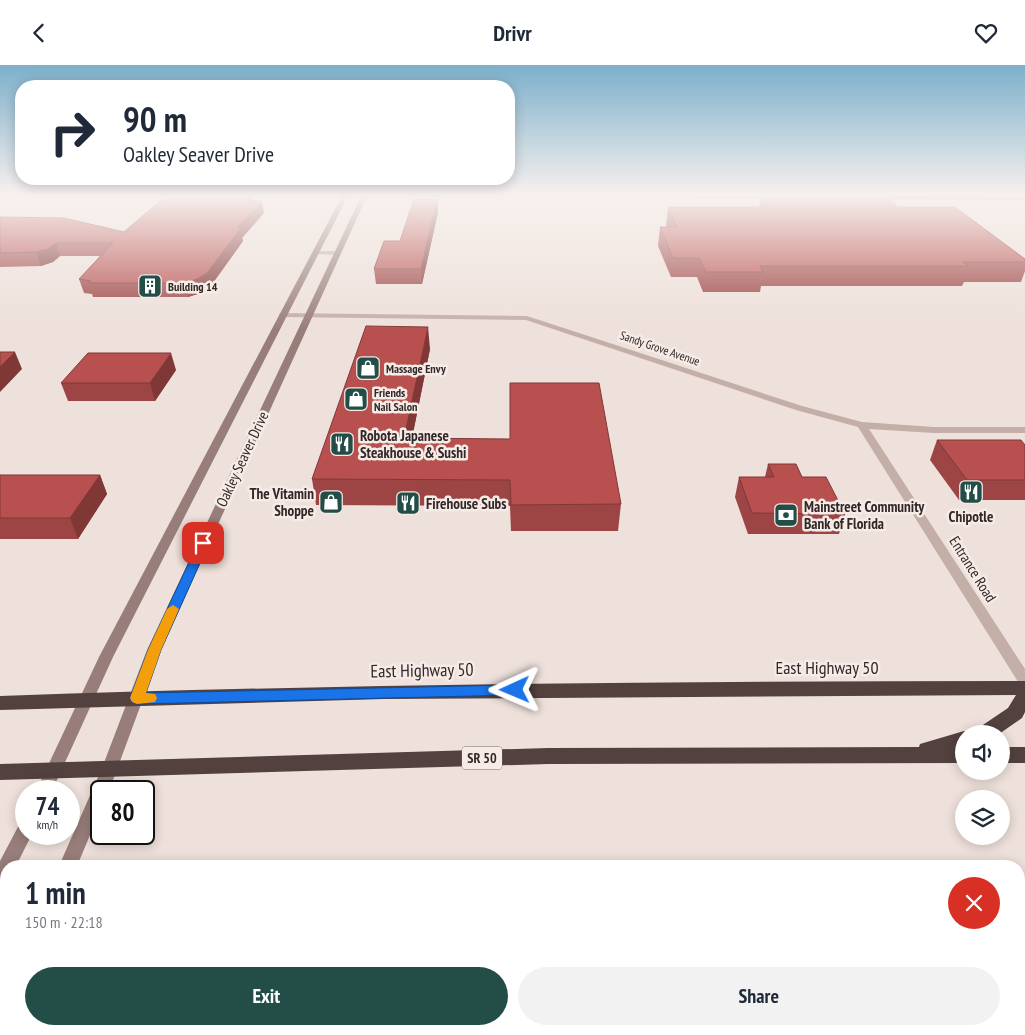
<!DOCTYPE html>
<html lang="en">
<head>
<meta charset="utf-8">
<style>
	:root { --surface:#fff; --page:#f2f2f3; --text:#1f2937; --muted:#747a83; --accent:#224e47 }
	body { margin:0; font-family:"PT Sans Narrow",sans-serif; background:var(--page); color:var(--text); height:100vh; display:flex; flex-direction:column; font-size:19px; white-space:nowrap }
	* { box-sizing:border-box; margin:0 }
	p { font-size:16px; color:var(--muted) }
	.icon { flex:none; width:28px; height:28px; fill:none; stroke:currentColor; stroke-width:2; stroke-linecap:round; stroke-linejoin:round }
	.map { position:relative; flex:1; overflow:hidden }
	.drawer { position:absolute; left:0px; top:795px; width:1025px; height:175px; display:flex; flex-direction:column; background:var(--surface); border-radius:20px 20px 0 0; box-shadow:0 2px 12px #0003 }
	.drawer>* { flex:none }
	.guide { position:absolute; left:15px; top:15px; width:500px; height:105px; border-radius:20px; box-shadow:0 2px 12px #0003; background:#fff; color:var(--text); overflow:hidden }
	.buttons { position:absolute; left:955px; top:660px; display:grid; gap:10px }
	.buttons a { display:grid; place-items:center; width:55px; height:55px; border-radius:50%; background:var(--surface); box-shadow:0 2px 12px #0003; font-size:25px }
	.speed { position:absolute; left:15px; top:715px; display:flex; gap:10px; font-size:25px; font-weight:700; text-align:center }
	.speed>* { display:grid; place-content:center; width:65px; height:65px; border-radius:50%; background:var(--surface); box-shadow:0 2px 12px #0003; line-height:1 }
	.speed small { font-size:12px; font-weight:400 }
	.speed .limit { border:2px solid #111; border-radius:8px; background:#fff; color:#111 }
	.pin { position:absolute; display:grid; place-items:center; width:42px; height:42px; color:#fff; margin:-21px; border-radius:10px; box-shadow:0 2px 8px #0006 }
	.me { position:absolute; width:55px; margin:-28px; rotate:269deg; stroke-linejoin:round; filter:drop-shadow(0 0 4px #0008) }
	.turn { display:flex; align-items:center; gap:18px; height:105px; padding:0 25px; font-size:22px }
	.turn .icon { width:65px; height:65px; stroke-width:2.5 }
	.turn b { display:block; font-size:35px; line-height:42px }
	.round { display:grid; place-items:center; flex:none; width:52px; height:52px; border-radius:26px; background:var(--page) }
	.summary { display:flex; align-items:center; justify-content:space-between; height:85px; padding:0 25px }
	h1 { font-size:30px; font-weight:700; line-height:38px }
	.action { display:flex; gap:10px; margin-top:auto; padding:10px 25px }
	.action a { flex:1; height:58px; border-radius:30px; background:var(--accent); color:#fff; font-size:20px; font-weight:700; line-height:58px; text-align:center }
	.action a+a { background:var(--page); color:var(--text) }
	header { display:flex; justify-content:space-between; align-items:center; height:65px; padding:0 25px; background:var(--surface); font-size:22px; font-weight:700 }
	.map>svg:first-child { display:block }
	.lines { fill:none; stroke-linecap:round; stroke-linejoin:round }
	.street { fill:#c4aea8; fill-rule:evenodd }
	.secondary { fill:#987e7a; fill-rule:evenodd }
	.highway { fill:#52413f; fill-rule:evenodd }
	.wall { fill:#9d4544 }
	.shaded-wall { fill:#803837 }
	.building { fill:#b7504f; stroke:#803837 }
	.route { fill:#1a73e8; stroke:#114b97 }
	.slow { fill:#f59e0b }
	.labels { text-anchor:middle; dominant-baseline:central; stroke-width:5; stroke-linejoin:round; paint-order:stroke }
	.far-poi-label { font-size:12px; font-weight:bold; fill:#322827; stroke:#f6ebe6; text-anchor:start }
	.far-street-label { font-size:12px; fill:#322827; stroke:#f6ebe6 }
	.shield { fill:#f6ebe6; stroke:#6d6260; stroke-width:1 }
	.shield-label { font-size:14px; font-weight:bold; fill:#322827 }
	.poi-label { font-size:15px; font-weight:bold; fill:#322827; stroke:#f6ebe6; text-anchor:start }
	.street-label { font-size:15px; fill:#322827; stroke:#f6ebe6 }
	.near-street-label { font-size:18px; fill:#322827; stroke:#f6ebe6 }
</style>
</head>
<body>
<header><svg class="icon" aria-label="back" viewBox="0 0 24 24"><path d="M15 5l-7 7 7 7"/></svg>Drivr<svg class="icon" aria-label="heart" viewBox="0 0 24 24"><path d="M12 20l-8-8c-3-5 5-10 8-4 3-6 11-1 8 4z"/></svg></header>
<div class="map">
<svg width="1025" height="970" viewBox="0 0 1025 970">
	<rect width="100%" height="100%" fill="#eee0da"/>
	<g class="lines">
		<g class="street">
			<polygon points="316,186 338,186 341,188 338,190 314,189 313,188"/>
			<polygon points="280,248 527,251 802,341 862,357 934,362 1025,362 1025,368 934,368 869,364 1025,604 1025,621 1020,620 858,362 796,345 526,255 283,252 279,250"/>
		</g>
		<g class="secondary">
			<polygon points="343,129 349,129 113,592 52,726 36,726 99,592"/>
			<polygon points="362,129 368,129 161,585 109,726 101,726 101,744 77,801 59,801 102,703 147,585"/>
			<polygon points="428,129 1025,131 1025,135 431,131"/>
			<polygon points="26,755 26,769 32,769 16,801 6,801 6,821 0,824 0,796 20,758"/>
			<polygon points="6,928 6,960 0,963 0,930"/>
		</g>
		<g class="highway">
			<path d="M1025 616V647L1022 653 999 669H975L977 664 1008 643 1016 630 384 634 0 645V631C342 619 683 616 1025 616Z"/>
			<polygon points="964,666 971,669 964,669 964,682 962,682 964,682 964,698 548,699 0,715 0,699 548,683 919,682 920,679"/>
			<rect x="1001" y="682" width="24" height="16"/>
		</g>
	</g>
	<g class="wall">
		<polygon points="761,132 898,142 1025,194 1025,206 1021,217 964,217 962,221 761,221 760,227 703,227 697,212 671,212 658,181 660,162 667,162 666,160 668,142 759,142"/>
		<polygon points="252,133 252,136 264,148 242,173 243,176 210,222 201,228 188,232 93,232 92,229 84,228 79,214 100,191 60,191 53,197 41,201 0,202 0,152 124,167"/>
		<polygon points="437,134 438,147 422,219 376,219 374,204 400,176"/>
		<polygon points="430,284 412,373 621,439 618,466 511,466 510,441 316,440 312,414"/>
		<polygon points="176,305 155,336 68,336 61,318"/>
		<polygon points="937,375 1025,380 1025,435 959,435 930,395"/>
		<polygon points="768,399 802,412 845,449 839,469 748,469 735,432 739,412 765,412"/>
		<polygon points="0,410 100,410 107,429 78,474 0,474"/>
		<polygon points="826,964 927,964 929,970 822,970"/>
	</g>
	<g class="shaded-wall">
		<polygon points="252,133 254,144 262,136 264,148 242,173 243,176 210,222 201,228 188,232 185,218 237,163 250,135"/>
		<polygon points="437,134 438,147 422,219 421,204"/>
		<polygon points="56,178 60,191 53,197 41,201 36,187"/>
		<polygon points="428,262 430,284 407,398 404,373"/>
		<polygon points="15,287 22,304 0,327 0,302"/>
		<polygon points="171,288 176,305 155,336 150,318"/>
		<polygon points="100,410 107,429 78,474 70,453"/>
	</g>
	<g class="building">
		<polygon points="761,132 886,132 898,142 955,142 1025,194 1025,197 963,197 969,201 760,201 763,207 706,207 699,193 673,193 660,162 677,162 668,142 768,142"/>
		<polygon points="174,133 252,133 250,135 262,136 237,163 241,163 207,208 197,214 185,218 89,218 91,216 79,214 113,178 56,178 48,184 36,187 0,188 0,152 64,153 124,167 160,136"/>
		<polygon points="414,134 437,134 421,204 374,204 384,176 400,176"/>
		<polygon points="366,261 428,262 404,373 510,374 510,318 599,318 621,439 511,440 510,415 312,414"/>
		<polygon points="0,287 15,287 0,302"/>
		<polygon points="88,288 171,288 150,318 61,318"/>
		<polygon points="937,375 1021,375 1025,380 1025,415 967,415"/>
		<polygon points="768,399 796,399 802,412 826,412 845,449 752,448 739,412 774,412"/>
		<polygon points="0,410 100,410 70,453 0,453"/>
		<polygon points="274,964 355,964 354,970 273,970"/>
		<polygon points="830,964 927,964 929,970 832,970"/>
	</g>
	<linearGradient id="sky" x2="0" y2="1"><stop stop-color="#7dafcb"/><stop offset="0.49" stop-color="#f7f1ee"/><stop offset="1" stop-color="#f7f1ee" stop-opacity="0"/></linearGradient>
	<rect width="1025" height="265" fill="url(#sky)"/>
	<polygon class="route" points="203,475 209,478 161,585 146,628 515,620 520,621 522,625 520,628 515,630 137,639 132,637 130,633 148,585 198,478"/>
	<polygon class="slow" points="173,540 179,544 161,585 146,628 155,629 157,633 155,637 137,639 132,637 130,633 148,585 167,544"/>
	<defs>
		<g id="building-square" transform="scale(1.25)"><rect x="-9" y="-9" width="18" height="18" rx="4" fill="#224e47" stroke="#f6ebe6"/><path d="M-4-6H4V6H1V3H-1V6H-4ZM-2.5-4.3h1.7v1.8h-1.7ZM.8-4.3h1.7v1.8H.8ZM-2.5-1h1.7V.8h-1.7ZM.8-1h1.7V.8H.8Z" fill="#fff"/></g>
		<g id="shop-square" transform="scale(1.25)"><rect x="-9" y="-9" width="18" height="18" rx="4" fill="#224e47" stroke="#f6ebe6"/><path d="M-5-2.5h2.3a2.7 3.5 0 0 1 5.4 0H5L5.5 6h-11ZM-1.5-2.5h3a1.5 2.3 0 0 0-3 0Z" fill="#fff"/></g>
		<g id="restaurant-square" transform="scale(1.25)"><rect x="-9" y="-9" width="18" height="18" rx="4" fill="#224e47" stroke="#f6ebe6"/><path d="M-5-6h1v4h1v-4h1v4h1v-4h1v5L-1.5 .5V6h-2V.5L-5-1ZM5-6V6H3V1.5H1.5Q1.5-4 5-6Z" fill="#fff"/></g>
		<g id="bank-square" transform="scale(1.25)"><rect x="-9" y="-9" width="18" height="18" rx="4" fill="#224e47" stroke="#f6ebe6"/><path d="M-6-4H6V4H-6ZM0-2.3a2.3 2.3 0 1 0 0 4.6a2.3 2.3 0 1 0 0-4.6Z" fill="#fff"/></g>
	</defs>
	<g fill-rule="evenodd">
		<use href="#building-square" x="150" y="221"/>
		<use href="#shop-square" x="368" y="303"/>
		<use href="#shop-square" x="356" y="334"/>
		<use href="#restaurant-square" x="342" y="379"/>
		<use href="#restaurant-square" x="971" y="427"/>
		<use href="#shop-square" x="331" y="437"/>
		<use href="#restaurant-square" x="408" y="438"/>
		<use href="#bank-square" x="786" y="450"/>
	</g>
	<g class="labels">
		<g class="far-poi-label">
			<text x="168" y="221">Building 14</text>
			<text x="386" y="303">Massage Envy</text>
			<text x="374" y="327">Friends<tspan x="374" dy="14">Nail Salon</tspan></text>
		</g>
		<g class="far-street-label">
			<text transform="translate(660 283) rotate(19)">Sandy Grove Avenue</text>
		</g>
		<rect class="shield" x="462" y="681.5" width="40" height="23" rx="4"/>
		<g class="shield-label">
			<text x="482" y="693">SR 50</text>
		</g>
		<g class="poi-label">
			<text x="360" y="370">Robota Japanese<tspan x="360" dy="17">Steakhouse &amp; Sushi</tspan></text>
			<text x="314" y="428" text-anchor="end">The Vitamin<tspan x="314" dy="17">Shoppe</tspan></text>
			<text x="426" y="438">Firehouse Subs</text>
			<text x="804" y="441">Mainstreet Community<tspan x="804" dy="17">Bank of Florida</tspan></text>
			<text x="971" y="451" text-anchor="middle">Chipotle</text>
		</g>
		<g class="street-label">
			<text transform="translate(242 394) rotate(-65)">Oakley Seaver Drive</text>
			<text transform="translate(973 504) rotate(58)">Entrance Road</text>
		</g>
		<g class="near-street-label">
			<text x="827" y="602">East Highway 50</text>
			<text transform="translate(422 605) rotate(-1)">East Highway 50</text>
		</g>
	</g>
</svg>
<div class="buttons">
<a><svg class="icon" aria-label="sound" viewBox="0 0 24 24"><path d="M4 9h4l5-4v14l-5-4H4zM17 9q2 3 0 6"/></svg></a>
<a><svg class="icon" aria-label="layers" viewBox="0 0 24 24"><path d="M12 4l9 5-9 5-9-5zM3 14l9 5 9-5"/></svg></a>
</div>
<div class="speed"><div>74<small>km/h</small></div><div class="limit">80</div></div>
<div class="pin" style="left:203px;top:478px;background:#d93025"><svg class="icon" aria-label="arrive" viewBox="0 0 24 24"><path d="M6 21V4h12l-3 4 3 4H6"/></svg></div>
<svg class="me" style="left:515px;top:625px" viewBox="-20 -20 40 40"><path d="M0-17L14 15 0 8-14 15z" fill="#1a73e8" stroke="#fff" stroke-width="4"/></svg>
<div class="guide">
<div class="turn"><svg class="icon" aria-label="right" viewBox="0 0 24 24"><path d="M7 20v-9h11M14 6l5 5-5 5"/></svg><div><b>90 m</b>Oakley Seaver Drive</div></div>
</div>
<section class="drawer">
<div class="summary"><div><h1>1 min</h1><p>150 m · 22:18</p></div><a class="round" style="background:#d93025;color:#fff"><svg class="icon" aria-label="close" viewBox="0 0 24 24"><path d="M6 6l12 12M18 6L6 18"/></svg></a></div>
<div class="action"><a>Exit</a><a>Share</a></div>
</section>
</div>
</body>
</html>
